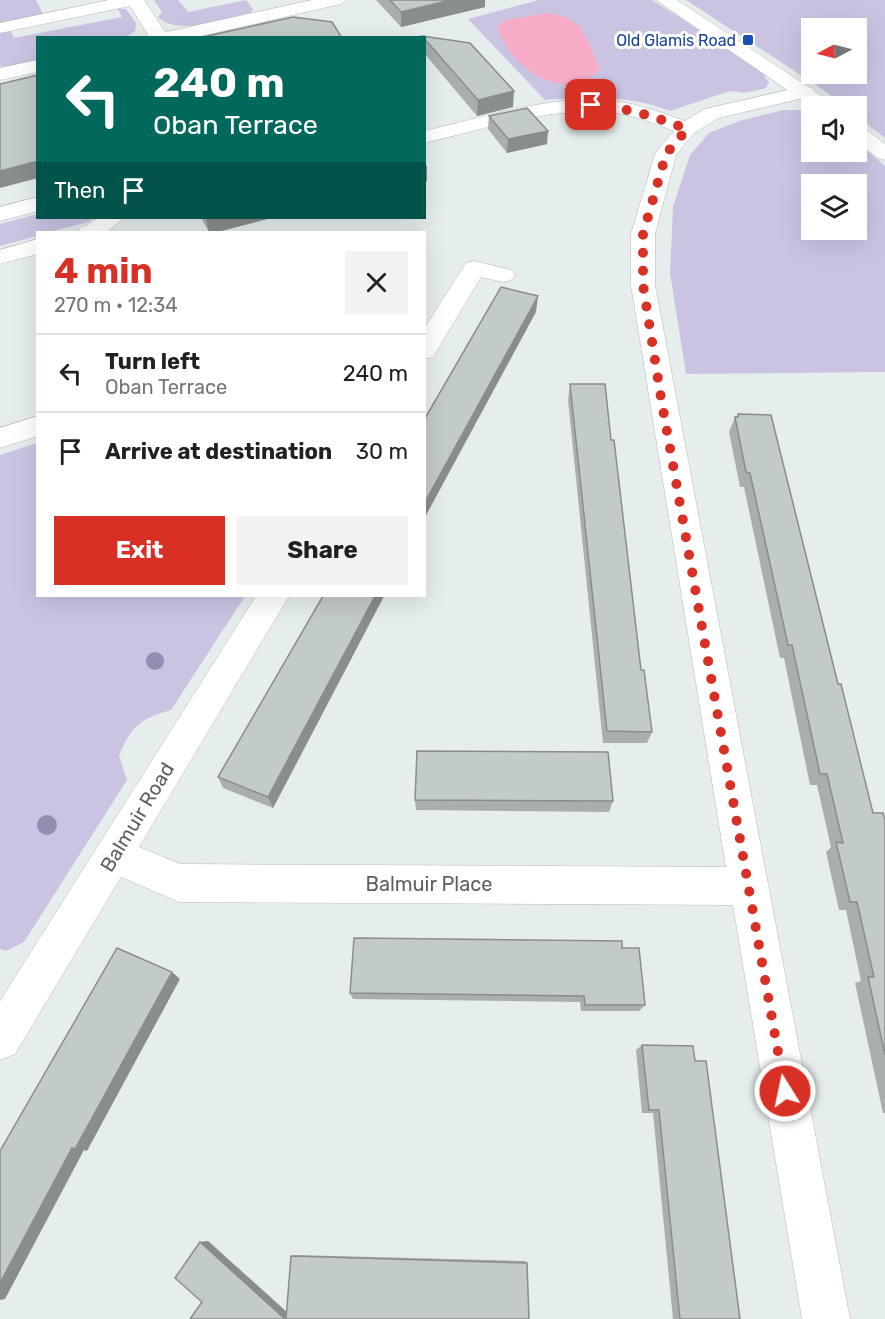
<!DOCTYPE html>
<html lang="en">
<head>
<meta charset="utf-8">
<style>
	:root { --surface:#fff; --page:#f2f2f2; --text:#202124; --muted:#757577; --line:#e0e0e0; --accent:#d93025 }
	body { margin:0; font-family:Rubik,sans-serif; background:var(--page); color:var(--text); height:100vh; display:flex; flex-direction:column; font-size:22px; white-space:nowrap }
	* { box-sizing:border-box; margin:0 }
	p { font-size:20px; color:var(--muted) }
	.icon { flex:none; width:33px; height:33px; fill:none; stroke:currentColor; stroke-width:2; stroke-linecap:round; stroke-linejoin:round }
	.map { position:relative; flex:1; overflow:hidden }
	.details { position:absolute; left:36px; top:231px; width:390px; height:366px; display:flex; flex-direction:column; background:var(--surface); border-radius:0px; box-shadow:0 6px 24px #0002 }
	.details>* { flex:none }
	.banner { position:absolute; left:36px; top:36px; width:390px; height:183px; border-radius:0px; box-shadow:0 6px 24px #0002; background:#00695c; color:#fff; overflow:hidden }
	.needle { width:39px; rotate:263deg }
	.buttons { position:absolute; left:801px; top:18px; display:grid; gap:12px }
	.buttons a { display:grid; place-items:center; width:66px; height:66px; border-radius:0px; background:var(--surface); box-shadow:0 6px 24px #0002; font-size:30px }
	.pin { position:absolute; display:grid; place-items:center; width:51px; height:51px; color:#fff; margin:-26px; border-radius:12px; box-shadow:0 3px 9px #0006 }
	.me { position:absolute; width:66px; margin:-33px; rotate:350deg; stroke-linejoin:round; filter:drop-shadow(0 0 4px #0008) }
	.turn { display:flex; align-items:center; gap:21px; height:126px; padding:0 18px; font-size:27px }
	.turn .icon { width:78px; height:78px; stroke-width:2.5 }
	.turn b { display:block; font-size:42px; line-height:51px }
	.then { display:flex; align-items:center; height:57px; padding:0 18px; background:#0003; gap:12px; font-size:22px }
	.round { display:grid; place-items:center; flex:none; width:63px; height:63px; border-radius:0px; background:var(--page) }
	.head { display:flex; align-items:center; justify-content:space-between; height:102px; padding:0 18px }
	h1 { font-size:36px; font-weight:700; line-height:45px; color:var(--accent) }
	.primary-button { display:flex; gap:12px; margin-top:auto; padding:12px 18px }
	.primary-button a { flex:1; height:69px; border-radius:0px; background:var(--accent); color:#fff; font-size:24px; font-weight:700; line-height:69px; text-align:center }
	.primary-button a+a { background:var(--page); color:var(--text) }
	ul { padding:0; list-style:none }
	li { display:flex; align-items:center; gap:18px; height:78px; padding:0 18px; border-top:2px solid var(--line) }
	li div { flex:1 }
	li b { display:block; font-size:22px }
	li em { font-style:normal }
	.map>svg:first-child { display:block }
	.green { fill:#cac4e2; fill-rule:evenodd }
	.water { fill:#f6acc7 }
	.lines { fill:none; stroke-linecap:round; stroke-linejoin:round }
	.street-casing { stroke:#bdb7b8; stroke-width:1 }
	.secondary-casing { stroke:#bdb6b7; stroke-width:1 }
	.street { fill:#fff; fill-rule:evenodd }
	.secondary { fill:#fff; fill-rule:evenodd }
	.tree { fill:#928db2 }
	.wall { fill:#a8afae }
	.shaded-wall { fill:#888e8d }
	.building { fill:#c3cbca; stroke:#888e8d; stroke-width:1.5 }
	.route { stroke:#d93025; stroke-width:10; stroke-dasharray:0 18 }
	.transit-dot { fill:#1a4fb4; stroke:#fff; stroke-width:2 }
	.labels { text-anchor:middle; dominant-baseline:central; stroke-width:6; stroke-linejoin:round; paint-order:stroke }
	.far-transit-label { font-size:16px; fill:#164399; stroke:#fff; text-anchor:end }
	.street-label { font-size:20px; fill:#645d5e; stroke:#fff }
</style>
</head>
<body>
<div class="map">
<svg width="885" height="1319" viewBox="0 0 885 1319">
	<rect width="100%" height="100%" fill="#e5eeed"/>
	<g class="green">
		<polygon points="0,0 36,0 43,14 0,23"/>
		<path d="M154 0H178L188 12 246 0 253 9 251 13C225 18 180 37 158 17L162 12Z"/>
		<path d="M539 0H652L768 74 764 76 769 82 766 88 745 93 730 91 670 111C629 95 588 96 545 100L468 19Z"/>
		<path d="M686 0H885V138L857 116 856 106H845L822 89ZM856 28V74H812V28Z"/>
		<polygon points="118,9 126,9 136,23 135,31 126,37 38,38 37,60 9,66 0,66 0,32 10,30 14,38 122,17"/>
		<path d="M783 110H802L811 113 812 152H856L857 142 885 166V372L686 374 670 273 673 207 690 155 709 133 739 121ZM812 184H856V230H812Z"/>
		<polygon points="37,214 38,218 93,218 89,222 49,232 38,232 37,236 0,246 0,224"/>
		<path d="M37 443 38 596H245L171 710C140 719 131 726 119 756L127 780 24 942 6 951 0 949V455Z"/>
	</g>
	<path class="water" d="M549 13C586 19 586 39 600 69 565 107 507 66 497 25L507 20Z"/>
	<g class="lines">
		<g class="street-casing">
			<g id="street">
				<polygon points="109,0 144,0 169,38 150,38 130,6 0,33 0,23"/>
				<path d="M805 86 812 88 815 92 812 96 719 118 694 133 676 155 655 234V285L850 1319H802L733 905 179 902 121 877 15 1054 0 1060V1001L256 596H289L139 847 180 864 726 867 631 285V234L655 154 674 131C656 124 636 116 617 113 553 105 486 129 424 143V131C486 117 551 94 615 101 639 104 663 113 685 121L705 109Z"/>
				<polygon points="38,197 38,211 0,221 0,207"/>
				<polygon points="98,218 123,218 107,232 78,232 81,227 88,225"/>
				<polygon points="38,239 38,254 0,264 0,250"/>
				<polygon points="474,261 511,270 515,275 511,280 503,282 481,277 433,357 424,359 424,329 466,263"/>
				<polygon points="38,416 38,436 0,448 0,428"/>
			</g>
		</g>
		<g class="secondary-casing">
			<g id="secondary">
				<polygon points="312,0 345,0 342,4 336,5 193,38 157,38 159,34 166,32"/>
				<polygon points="656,0 677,0 831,102 834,106 812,107"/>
				<polygon points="38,60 38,72 0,80 0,68"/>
				<polygon points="856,125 863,127 885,144 885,160 878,158 856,142"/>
			</g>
		</g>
		<use href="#street" class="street"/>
		<use href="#secondary" class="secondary"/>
	</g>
	<g class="tree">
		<circle cx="155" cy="661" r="9"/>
		<circle cx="47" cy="825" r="10"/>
	</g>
	<g class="wall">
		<polygon points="376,0 485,0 485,7 401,27"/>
		<polygon points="422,36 513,107 477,116 424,53 424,38 422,38"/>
		<polygon points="489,116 547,144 507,153 488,129"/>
		<polygon points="201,218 271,218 217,232 209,232"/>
		<polygon points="570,384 641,670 652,732 647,743 603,743 568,400"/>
		<polygon points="738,414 838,684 873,813 885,820 885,1113 883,1113 855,983 861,981 846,910 839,910 826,852 831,847 817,785 810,785 784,658 780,658 744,487 740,487 729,432 735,417 736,417"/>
		<polygon points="323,596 384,596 273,808 223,788 218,777"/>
		<polygon points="415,800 613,801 609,812 416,810"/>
		<polygon points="622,948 645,1005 639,1011 581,1011 580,1002 353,999 350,993"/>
		<polygon points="642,1045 695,1061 740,1319 673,1319 653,1113 642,1113 636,1050"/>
		<polygon points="208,1241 287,1312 291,1256 296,1255 525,1261 527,1263 529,1319 190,1319 202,1302 200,1242"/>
	</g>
	<g class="shaded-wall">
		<polygon points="451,0 485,0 485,7 401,27 401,12"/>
		<polygon points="514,91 513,107 477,116 478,100"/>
		<polygon points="548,131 547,144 507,153 508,139"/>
		<polygon points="38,161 38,178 0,188 0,171"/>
		<polygon points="424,166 427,166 427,181 424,182"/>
		<polygon points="211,218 271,218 217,232 209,232 206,219"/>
		<polygon points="538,296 536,312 424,519 424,504"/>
		<polygon points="375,596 384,596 273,808 268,797"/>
		<polygon points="172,972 180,979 87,1151 84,1150 5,1299 0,1300 0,1283 72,1148"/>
		<polygon points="208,1241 291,1316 285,1319 200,1242"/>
	</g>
	<g class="building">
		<polygon points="390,0 451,0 401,12"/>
		<polygon points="293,17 332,22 342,38 198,38"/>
		<polygon points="422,36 470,43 514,91 478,100"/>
		<polygon points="38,75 38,161 0,171 0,84"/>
		<polygon points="527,108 548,131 508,139 489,116"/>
		<polygon points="501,287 538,296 424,504 424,420"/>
		<polygon points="570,384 605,384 611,440 614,440 641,670 644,670 652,732 607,731"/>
		<polygon points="738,414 771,415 838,684 841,684 873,813 883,813 885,820 885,1055 868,977 874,977 857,902 850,902 836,842 843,843 827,774 820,774 792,645 788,645 750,473 746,472 735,417 738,417"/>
		<polygon points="323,596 375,596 268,797 218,777"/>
		<polygon points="417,751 608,752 613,801 415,800"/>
		<polygon points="354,938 622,941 622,948 639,948 645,1005 585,1005 584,996 350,993"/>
		<polygon points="117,948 172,972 75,1149 72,1148 0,1283 0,1151"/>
		<polygon points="642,1045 693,1046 695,1061 706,1061 740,1319 680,1319 659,1110 649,1110"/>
		<polygon points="200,1242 285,1319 190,1319 202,1302 175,1278"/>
		<polygon points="291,1256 527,1263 529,1319 286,1319"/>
	</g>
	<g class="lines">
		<path class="route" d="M591 105C626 107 655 117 687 129L666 154 643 234V285L661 398 785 1091"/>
	</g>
	<rect class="transit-dot" x="742" y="34" width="12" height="12" rx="3"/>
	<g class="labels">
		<g class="far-transit-label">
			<text x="736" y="40">Old Glamis Road</text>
		</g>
		<g class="street-label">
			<text transform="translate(137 817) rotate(-59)">Balmuir Road</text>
			<text x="429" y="884">Balmuir Place</text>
		</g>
	</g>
</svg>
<div class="buttons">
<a><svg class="needle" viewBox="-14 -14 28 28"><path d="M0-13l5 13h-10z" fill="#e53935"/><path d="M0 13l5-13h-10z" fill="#757577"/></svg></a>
<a><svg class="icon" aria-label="sound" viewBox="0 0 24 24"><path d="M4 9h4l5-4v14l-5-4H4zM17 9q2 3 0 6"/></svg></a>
<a><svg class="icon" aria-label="layers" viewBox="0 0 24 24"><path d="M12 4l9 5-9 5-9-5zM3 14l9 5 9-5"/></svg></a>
</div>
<div class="pin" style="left:591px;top:105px;background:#d93025"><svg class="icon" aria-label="arrive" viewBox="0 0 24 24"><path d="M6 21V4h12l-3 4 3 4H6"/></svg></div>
<svg class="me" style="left:785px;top:1091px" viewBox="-20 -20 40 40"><circle r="17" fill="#d93025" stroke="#fff" stroke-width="3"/><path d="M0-11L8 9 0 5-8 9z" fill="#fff"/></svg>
<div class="banner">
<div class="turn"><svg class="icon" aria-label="left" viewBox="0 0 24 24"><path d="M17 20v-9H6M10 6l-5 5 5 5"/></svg><div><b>240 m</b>Oban Terrace</div></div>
<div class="then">Then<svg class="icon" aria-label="arrive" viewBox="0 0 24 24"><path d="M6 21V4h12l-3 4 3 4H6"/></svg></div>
</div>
<section class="details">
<div class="head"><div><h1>4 min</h1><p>270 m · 12:34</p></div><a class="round"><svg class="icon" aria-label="close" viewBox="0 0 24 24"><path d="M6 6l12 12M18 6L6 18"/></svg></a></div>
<ul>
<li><svg class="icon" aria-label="left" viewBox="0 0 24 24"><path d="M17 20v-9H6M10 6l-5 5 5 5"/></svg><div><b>Turn left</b><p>Oban Terrace</p></div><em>240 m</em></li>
<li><svg class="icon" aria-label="arrive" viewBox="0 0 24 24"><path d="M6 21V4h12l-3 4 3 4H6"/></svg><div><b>Arrive at destination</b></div><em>30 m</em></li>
</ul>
<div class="primary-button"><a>Exit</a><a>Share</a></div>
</section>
</div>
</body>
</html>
